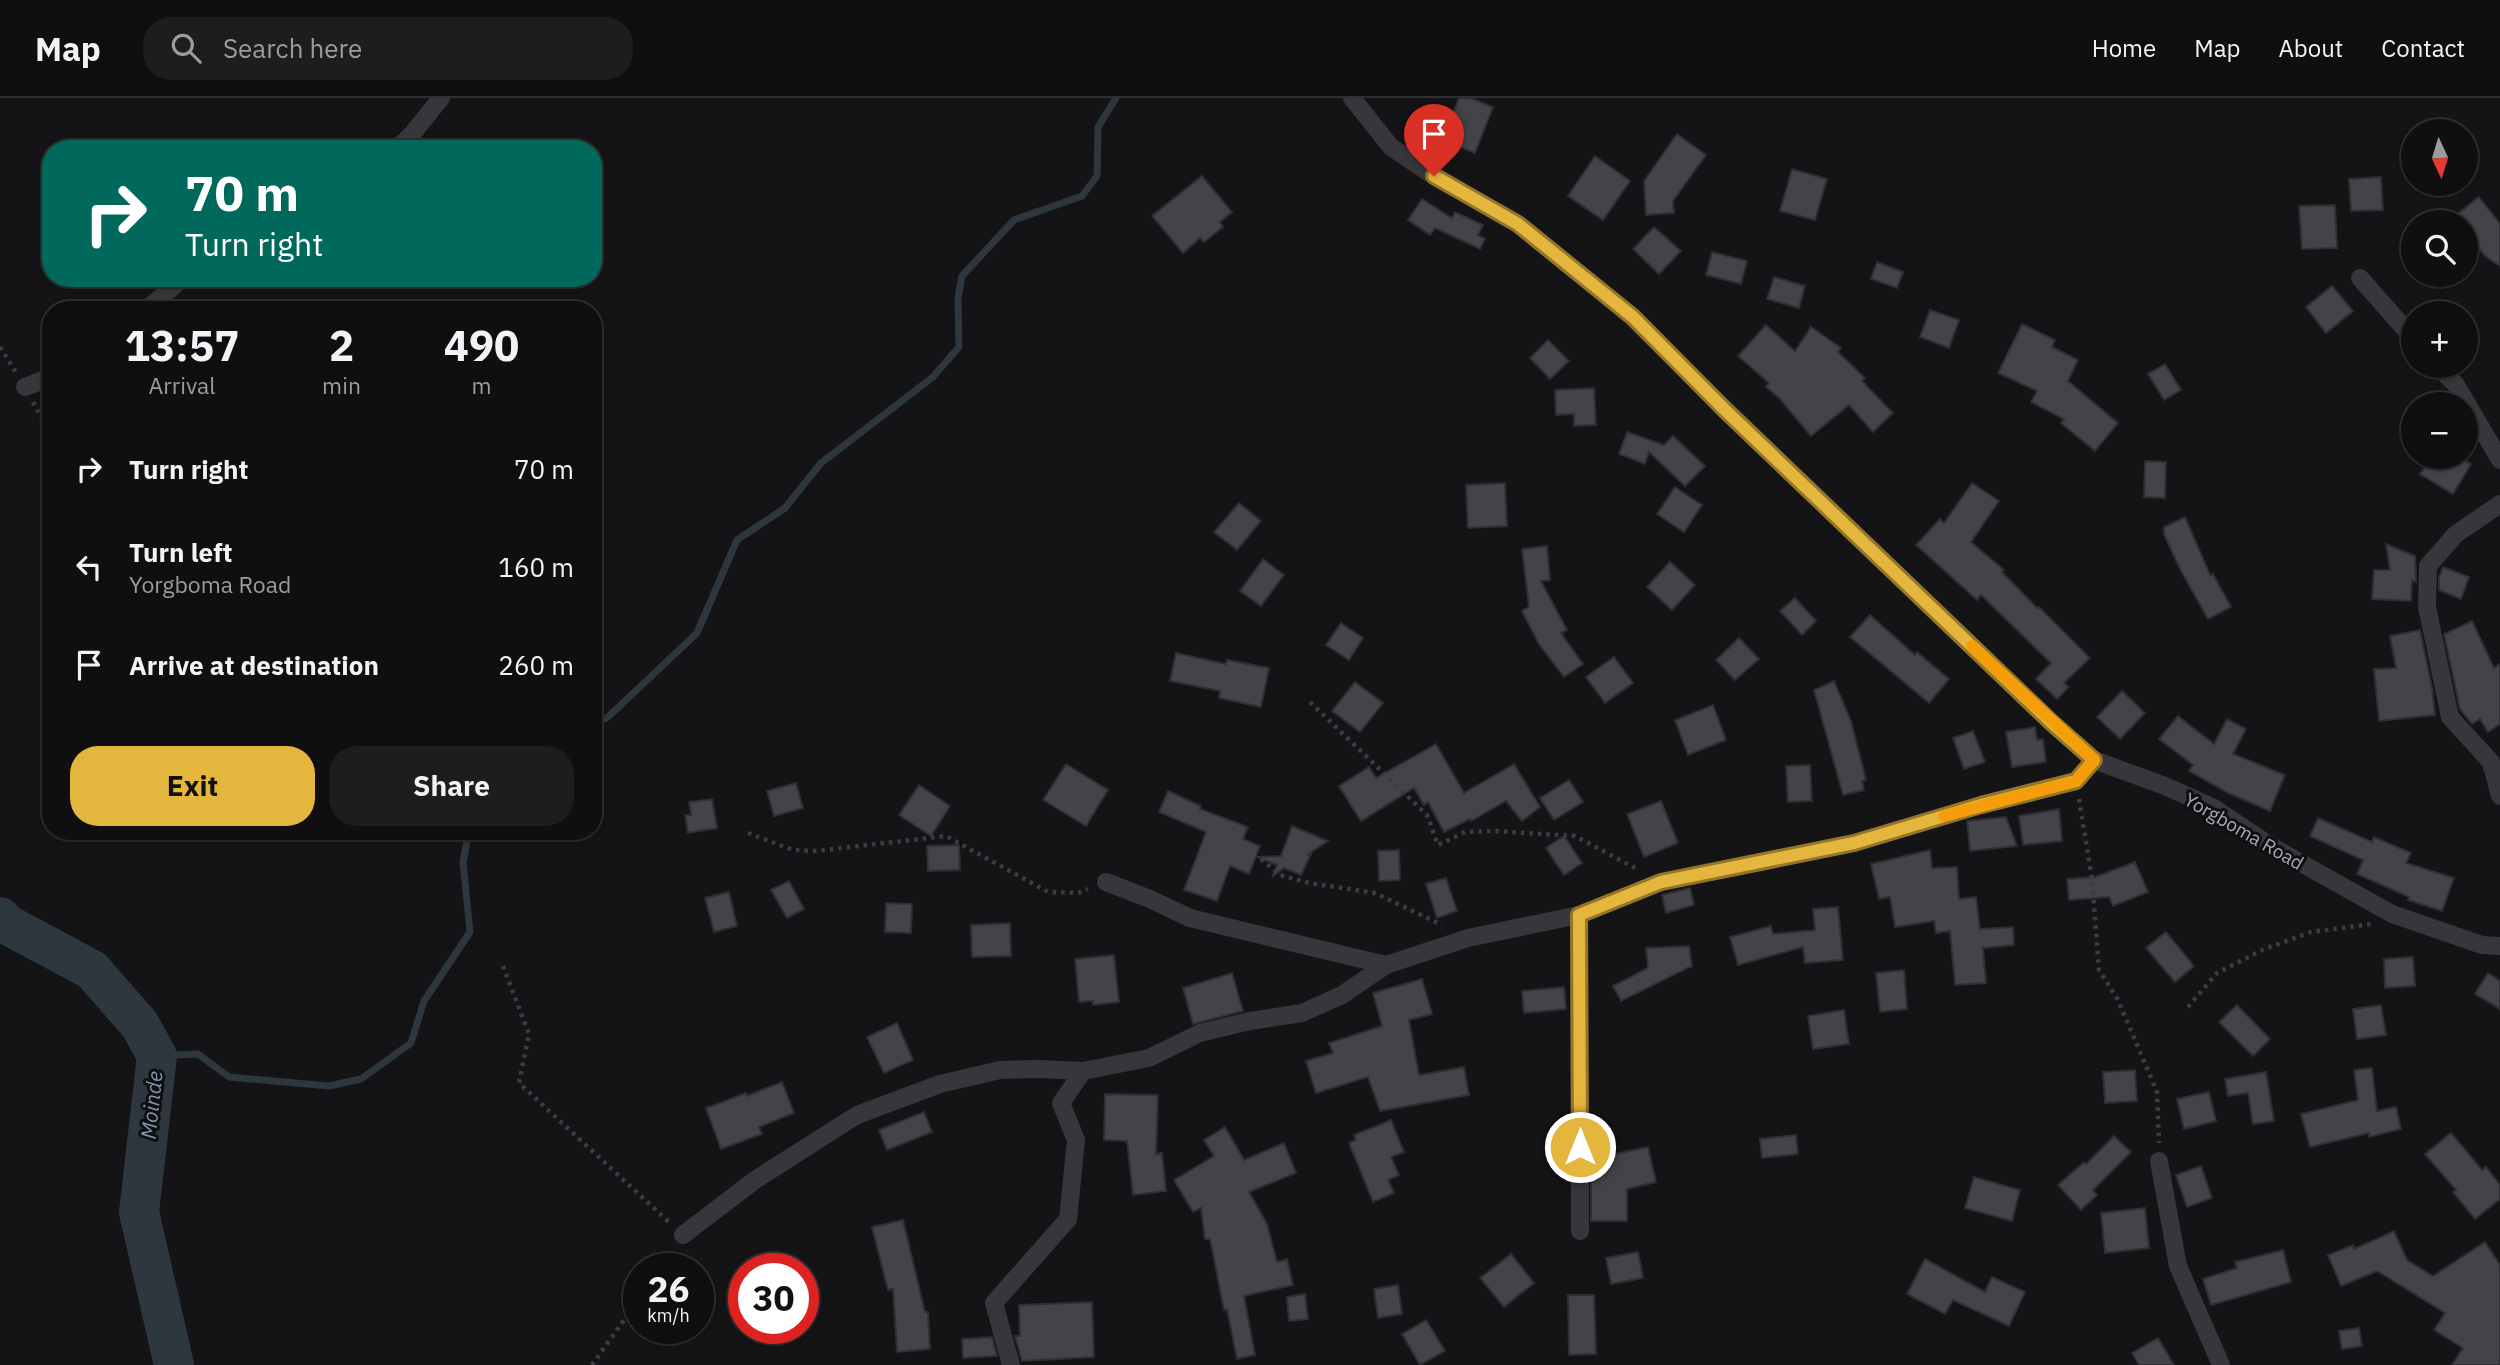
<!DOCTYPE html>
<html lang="en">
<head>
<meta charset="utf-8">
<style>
	:root { --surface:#0f0f10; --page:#1d1d1e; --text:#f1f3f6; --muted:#9b9c9f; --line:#2f2f30; --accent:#e5b63d }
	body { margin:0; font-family:"IBM Plex Sans",sans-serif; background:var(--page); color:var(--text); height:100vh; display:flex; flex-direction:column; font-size:26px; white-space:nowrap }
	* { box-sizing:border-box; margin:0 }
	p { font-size:23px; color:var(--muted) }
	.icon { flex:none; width:38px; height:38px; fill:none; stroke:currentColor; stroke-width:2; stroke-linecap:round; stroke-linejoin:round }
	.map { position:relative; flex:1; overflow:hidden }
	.panel { position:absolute; left:42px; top:203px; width:560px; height:539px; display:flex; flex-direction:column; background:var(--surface); border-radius:28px; box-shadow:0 2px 5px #0004,0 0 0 2px var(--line) }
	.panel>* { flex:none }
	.banner { position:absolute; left:42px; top:42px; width:560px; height:147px; border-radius:28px; box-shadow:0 2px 5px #0004,0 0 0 2px var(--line); background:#00695c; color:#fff; overflow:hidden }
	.needle { width:46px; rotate:176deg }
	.tools { position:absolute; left:2401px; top:21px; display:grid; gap:14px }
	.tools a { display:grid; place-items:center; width:77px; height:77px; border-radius:50%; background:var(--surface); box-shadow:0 2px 5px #0004,0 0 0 2px var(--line); font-size:35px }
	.speed { position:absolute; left:623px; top:1155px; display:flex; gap:14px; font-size:35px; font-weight:700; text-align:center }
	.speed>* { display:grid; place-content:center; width:91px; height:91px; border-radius:50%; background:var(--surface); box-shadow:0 2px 5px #0004,0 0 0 2px var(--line); line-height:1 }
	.speed small { font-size:18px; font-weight:400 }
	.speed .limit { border:10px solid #d22; background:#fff; color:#111 }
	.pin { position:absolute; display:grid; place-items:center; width:60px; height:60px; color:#fff; margin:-72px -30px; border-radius:50% 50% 50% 0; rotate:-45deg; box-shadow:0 0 7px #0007 }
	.pin .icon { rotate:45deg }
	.me { position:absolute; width:77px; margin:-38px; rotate:0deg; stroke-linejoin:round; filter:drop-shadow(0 0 5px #0008) }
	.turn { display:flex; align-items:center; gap:24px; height:147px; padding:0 28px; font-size:32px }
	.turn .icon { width:91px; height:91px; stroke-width:2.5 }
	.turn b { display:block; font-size:49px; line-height:60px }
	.eta { display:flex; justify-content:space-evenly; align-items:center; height:119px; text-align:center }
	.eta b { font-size:42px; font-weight:700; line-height:49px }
	.primary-button { display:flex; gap:14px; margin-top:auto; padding:14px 28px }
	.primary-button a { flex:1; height:80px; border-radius:28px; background:var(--accent); color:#111; font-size:28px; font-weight:700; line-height:80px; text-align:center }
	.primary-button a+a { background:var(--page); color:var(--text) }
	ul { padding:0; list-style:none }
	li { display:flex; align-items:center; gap:21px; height:98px; padding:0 28px }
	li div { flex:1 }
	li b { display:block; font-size:26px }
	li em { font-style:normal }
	header { display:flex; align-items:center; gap:42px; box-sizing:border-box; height:98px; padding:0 35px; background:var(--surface); border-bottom:2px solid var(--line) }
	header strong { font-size:33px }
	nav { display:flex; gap:38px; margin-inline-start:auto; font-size:24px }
	.search { width:490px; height:63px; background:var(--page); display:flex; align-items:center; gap:18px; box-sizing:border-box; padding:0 24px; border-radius:28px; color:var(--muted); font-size:26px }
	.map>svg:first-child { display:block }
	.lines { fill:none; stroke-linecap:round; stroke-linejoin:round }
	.stream { stroke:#2e363e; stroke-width:7 }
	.river { stroke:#2e363e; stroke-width:40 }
	.building { fill:#434449; stroke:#2f2e32; stroke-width:2 }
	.path { stroke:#3c3d42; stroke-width:4.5; stroke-dasharray:3.5 5; stroke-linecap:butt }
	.street { stroke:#36363b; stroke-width:18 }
	.route-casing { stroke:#957628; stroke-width:18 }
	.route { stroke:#e5b63d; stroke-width:12 }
	.slow { stroke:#f59e0b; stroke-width:12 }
	.labels { text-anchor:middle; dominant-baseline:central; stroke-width:6; stroke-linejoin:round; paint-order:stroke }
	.street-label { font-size:19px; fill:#a7aab5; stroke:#0f0f11 }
	.water-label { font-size:21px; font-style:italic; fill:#8096ae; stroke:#0f0f11 }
</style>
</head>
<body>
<header>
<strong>Map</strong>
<div class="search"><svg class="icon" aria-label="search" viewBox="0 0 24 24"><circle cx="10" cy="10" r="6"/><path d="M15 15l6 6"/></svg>Search here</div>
<nav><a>Home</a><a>Map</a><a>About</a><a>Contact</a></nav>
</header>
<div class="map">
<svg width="2500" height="1267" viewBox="0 0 2500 1267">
	<rect width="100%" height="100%" fill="#141416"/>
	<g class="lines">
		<g class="stream">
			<polyline points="593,626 608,619 697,535 737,442 785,410 821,365 933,279 959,249 958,200 962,178 1014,122 1082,98 1097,78 1098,29 1116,0"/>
			<polyline points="157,958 198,956 229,979 329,988 361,981 411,945 424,903 470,834 463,764 469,733"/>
		</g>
		<polyline class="river" points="0,819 8,827 92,872 140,927 157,958 139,1114 174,1267"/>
	</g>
	<g class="building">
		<polygon points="1459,0 1470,0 1493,9 1475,55 1442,42"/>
		<polygon points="1677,36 1706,57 1673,103 1674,115 1646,117 1644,83"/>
		<polygon points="1595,58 1630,83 1603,122 1568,98"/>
		<polygon points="1792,71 1827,81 1815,122 1780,113"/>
		<polygon points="1202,78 1232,114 1220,124 1223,129 1204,144 1200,140 1183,155 1152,118"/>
		<polygon points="2381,79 2383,112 2351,113 2349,81"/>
		<polygon points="2479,99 2500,126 2500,168 2485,158 2466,133 2466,124 2459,124 2455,118"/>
		<polygon points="1422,101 1452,120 1455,114 1483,127 1478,137 1485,141 1480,151 1435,130 1430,137 1408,122"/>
		<polygon points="2335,107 2337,150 2302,151 2299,108"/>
		<polygon points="1654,129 1681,153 1659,176 1633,151"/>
		<polygon points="1712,154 1747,163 1741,186 1706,177"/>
		<polygon points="1877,164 1903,174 1897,190 1871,181"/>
		<polygon points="1774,179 1805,188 1799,210 1767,201"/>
		<polygon points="2332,188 2353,213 2326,235 2306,209"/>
		<polygon points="1930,212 1959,222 1949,250 1920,239"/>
		<polygon points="2022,226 2055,242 2052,249 2078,262 2068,283 2118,325 2095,353 2061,325 2064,321 2031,304 2037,293 1998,275"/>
		<polygon points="1766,227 1795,253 1811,229 1841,250 1838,254 1865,280 1862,283 1893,315 1873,334 1849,307 1811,338 1779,300 1766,289 1769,285 1738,258"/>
		<polygon points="1548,242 1569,263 1550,281 1530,260"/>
		<polygon points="2165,266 2181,292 2164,302 2148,276"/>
		<polygon points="1594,290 1596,327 1574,328 1574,316 1556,317 1555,292"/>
		<polygon points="1627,334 1664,347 1673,338 1705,368 1685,388 1649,354 1645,366 1619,356"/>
		<polygon points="2431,359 2458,359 2471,366 2453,396 2420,376"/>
		<polygon points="2145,363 2166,364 2165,400 2144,399"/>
		<polygon points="1505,385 1507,428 1468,430 1466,387"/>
		<polygon points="1972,385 1999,403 1971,444 2004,472 2002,474 2037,510 2039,509 2090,560 2064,585 2069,589 2057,601 2036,581 2051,565 1981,497 1977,502 1916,447 1940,421 1944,425"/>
		<polygon points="1675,389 1702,407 1684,434 1657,416"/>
		<polygon points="1239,405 1261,423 1237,452 1214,434"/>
		<polygon points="2185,419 2210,477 2213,476 2231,509 2208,521 2179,469 2164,436 2164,429"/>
		<polygon points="2386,446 2415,458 2416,484 2412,482 2411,503 2372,501 2374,472 2390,472"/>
		<polygon points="1547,448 1550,482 1541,483 1567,532 1561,535 1583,566 1564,579 1539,546 1522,513 1529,509 1522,451"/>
		<polygon points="1263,461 1284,477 1261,508 1240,493"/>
		<polygon points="1670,464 1695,487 1672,512 1647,489"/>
		<polygon points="2443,469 2469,479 2461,501 2439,492 2439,479"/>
		<polygon points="1795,500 1816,523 1802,537 1780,513"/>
		<polygon points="1870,517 1915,557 1917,554 1949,581 1929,605 1850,539"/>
		<polygon points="2472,523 2494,570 2500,566 2500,626 2488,634 2480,621 2472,626 2460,611 2444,536"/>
		<polygon points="1341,525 1363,540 1349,562 1326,547"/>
		<polygon points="2420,532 2432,590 2435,617 2379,623 2374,571 2396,570 2390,538"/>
		<polygon points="1739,540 1759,561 1735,582 1716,562"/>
		<polygon points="1176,555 1226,566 1227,562 1269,570 1261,609 1219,600 1220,593 1170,583"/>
		<polygon points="1614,559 1633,585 1605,605 1586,579"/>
		<polygon points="1834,583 1851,623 1866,682 1862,683 1864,692 1843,697 1814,592"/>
		<polygon points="1355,584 1383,605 1360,634 1332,613"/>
		<polygon points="2122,593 2145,615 2120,641 2097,619"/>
		<polygon points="1713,607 1726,642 1688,657 1675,622"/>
		<polygon points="2178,618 2214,646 2227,621 2246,631 2233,656 2285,677 2270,713 2230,696 2189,673 2193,667 2159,641"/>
		<polygon points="2035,629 2037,642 2043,641 2046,664 2012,669 2006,634"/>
		<polygon points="1973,633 1985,664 1964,671 1953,640"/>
		<polygon points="1436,646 1464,695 1514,666 1540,709 1522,723 1506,703 1471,723 1470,721 1444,734 1428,704 1424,707 1414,690 1361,723 1339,688 1369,669 1376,680"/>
		<polygon points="1066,666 1108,692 1086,728 1043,702"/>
		<polygon points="1810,667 1812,703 1788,704 1786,668"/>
		<polygon points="1569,682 1583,704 1554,722 1540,700"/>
		<polygon points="796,685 803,710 774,718 767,693"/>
		<polygon points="919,687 950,708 931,738 899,717"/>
		<polygon points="1168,693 1201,708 1200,711 1248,729 1243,741 1260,748 1249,776 1230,768 1217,803 1184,792 1206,734 1159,714"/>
		<polygon points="712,701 717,730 688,735 685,717 691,717 689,704"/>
		<polygon points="1661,703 1678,745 1644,759 1627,716"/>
		<polygon points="2059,711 2062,743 2023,747 2019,718"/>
		<polygon points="2006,719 2017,748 1970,753 1967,723"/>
		<polygon points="2318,720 2372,744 2374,739 2411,755 2406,765 2454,780 2442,813 2408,802 2409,799 2357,776 2363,762 2310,738"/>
		<polygon points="1292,728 1328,743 1307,757 1311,756 1301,777 1284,770 1273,778 1277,767 1257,759 1281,758"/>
		<polygon points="1564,738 1582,765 1564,777 1546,750"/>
		<polygon points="959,747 960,772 928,773 927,748"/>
		<polygon points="1399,752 1400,782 1379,783 1378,753"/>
		<polygon points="1930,752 1932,770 1957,769 1959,801 1976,799 1980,831 2013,829 2014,847 1983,850 1986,885 1955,887 1950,833 1936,835 1934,823 1895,829 1890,799 1879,801 1871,766"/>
		<polygon points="2135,764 2148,794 2113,808 2109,799 2069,802 2067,781 2095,779"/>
		<polygon points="1446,780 1457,813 1437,820 1426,786"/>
		<polygon points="789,783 804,811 787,820 771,792"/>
		<polygon points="1690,790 1694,807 1666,815 1662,797"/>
		<polygon points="729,794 737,828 714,834 705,800"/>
		<polygon points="886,805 912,806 911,835 885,834"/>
		<polygon points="1838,809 1843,862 1805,865 1803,849 1738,867 1730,839 1771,828 1773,836 1815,832 1813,811"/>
		<polygon points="1010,825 1011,858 972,859 971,827"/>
		<polygon points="2166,834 2194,868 2175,884 2146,850"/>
		<polygon points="1689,848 1692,868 1621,903 1613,888 1648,870 1646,850"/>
		<polygon points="1114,857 1119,904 1093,907 1093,903 1079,904 1075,861"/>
		<polygon points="2413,859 2415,888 2385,890 2384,861"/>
		<polygon points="1904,872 1907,911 1880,914 1876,875"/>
		<polygon points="1232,875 1243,913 1193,926 1183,890"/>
		<polygon points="2488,875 2500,883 2500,911 2475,896"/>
		<polygon points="1422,881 1432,916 1409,922 1419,977 1464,969 1469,997 1380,1013 1368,979 1316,995 1306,963 1333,955 1329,945 1382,928 1373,895"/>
		<polygon points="1564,889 1566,911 1524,915 1522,893"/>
		<polygon points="2237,907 2270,941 2253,958 2219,924"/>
		<polygon points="2381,907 2386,937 2357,941 2353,911"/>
		<polygon points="1844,912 1849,946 1813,951 1808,918"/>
		<polygon points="897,925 913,962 884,975 867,939"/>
		<polygon points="2372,970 2377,1013 2396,1009 2401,1031 2369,1039 2369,1035 2310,1049 2301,1016 2358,1002 2354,972"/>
		<polygon points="2135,972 2137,1003 2105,1005 2103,974"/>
		<polygon points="2266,974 2274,1023 2253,1026 2248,995 2228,998 2225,981"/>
		<polygon points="782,984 794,1015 759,1029 762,1036 721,1051 706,1010 746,995 747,998"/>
		<polygon points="2209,994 2216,1023 2184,1031 2177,1001"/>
		<polygon points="1105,996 1158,997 1156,1056 1162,1055 1166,1093 1133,1097 1127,1043 1104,1042"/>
		<polygon points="924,1014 932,1034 887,1052 879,1032"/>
		<polygon points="1391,1022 1404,1054 1391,1059 1399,1077 1388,1082 1394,1095 1373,1104 1349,1045 1356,1042 1354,1037"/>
		<polygon points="1225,1029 1244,1062 1284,1045 1296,1075 1249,1094 1267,1126 1277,1164 1287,1161 1293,1187 1244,1198 1255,1257 1237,1261 1227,1211 1224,1212 1210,1141 1205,1141 1201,1110 1193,1114 1174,1082 1214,1058 1204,1042"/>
		<polygon points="2451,1035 2482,1072 2486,1069 2500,1087 2500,1101 2475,1121 2453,1094 2456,1092 2425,1056"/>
		<polygon points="1796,1037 1798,1056 1762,1060 1760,1041"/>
		<polygon points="1599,1038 1614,1038 1615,1056 1648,1049 1656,1084 1627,1091 1627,1123 1591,1123 1591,1039"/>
		<polygon points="2114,1038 2131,1054 2093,1092 2097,1097 2081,1112 2058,1087 2084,1064 2086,1066"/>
		<polygon points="2201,1068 2212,1100 2187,1109 2176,1077"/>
		<polygon points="1974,1079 2020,1092 2012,1123 1965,1110"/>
		<polygon points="2145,1110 2149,1150 2105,1155 2101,1115"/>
		<polygon points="903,1122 925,1214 928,1214 930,1251 897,1254 893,1191 888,1192 872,1129"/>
		<polygon points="2394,1133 2407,1162 2433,1178 2485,1144 2500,1167 2500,1267 2452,1267 2463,1250 2434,1232 2445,1215 2377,1173 2341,1188 2328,1157 2353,1147 2354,1151"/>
		<polygon points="2283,1152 2291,1184 2211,1207 2203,1181 2237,1170 2235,1164"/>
		<polygon points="1638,1154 1643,1180 1611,1186 1606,1160"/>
		<polygon points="1511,1156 1534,1185 1504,1209 1480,1180"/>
		<polygon points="1925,1161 1985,1194 1992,1179 2025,1194 2009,1228 1953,1202 1945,1216 1907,1196"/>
		<polygon points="1398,1187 1402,1216 1378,1220 1374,1191"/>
		<polygon points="1305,1196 1308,1221 1289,1223 1287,1199"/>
		<polygon points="1568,1197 1594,1197 1596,1256 1569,1257"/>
		<polygon points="1092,1204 1094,1259 1022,1263 1015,1238 1020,1238 1019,1207"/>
		<polygon points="1426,1222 1445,1253 1420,1267 1402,1236"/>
		<polygon points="2359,1230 2362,1248 2342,1251 2339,1233"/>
		<polygon points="992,1239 997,1258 963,1260 962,1241"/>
		<polygon points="2158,1240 2174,1267 2139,1267 2132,1255"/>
	</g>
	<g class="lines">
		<g class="path">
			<polyline points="0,249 17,276"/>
			<polyline points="33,304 51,338"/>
			<polyline points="1310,604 1427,717 1438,747 1465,734 1494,733 1575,738 1639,772"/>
			<polyline points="2079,701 2092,781 2099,872 2118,902 2157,994 2159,1045"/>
			<polyline points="748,735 793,752 816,753 946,738 1048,794 1078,795 1088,791"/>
			<polyline points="1261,761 1280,777 1309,785 1375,795 1442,827"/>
			<polyline points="503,868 529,936 519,985 670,1125"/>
			<polyline points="2188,909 2217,875 2262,852 2311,834 2372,826"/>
			<polyline points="660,1171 673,1152"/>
			<polyline points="592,1267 639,1201"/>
		</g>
		<g class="street">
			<polyline points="1352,0 1391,49 1434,78 1518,126 1632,219 1725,311 2051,624 2094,662 2165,688 2214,710 2269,747 2392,816 2482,847 2500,848"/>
			<polyline points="397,51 413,35 441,0"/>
			<polyline points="2360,180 2413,240"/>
			<polyline points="146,212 183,180"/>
			<polyline points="2438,268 2456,287 2500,362"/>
			<polyline points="25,289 51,279"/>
			<polyline points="2500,406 2456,436 2428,468 2427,509 2450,619 2491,664 2500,698"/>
			<polyline points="1106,784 1150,801 1190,820 1386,867"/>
			<polyline points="1579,817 1580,1133"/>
			<polyline points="2159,1063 2178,1168 2221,1267"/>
			<polyline points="683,1137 755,1082 857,1017 940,986 1000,972 1040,971 1083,973 1149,960 1200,935 1250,923 1302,915 1342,897 1386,867 1468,840 1579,817 1661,784 1854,745 1981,707 2076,683 2094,662"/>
			<polyline points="1011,1267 994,1205 1068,1121 1076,1042 1061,1005 1083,973"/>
		</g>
	</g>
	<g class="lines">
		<g class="route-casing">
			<polyline id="route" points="1434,78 1518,126 1633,219 1725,312 2051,624 2094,662 2076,683 1981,707 1854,745 1661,784 1579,817 1580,1049"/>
		</g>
		<use href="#route" class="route"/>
		<polyline class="slow" points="1944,718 2076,683 2094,662 1972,548"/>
	</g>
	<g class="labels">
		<g class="street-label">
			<text transform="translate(2244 733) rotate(30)">Yorgboma Road</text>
		</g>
		<g class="water-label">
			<text transform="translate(151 1007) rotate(-84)">Moinde</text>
		</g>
	</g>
</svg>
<div class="tools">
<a><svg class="needle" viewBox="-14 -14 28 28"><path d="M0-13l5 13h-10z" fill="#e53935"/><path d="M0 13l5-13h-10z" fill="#9b9c9f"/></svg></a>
<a><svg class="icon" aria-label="search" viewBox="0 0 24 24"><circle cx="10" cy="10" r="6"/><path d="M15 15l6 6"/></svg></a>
<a>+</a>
<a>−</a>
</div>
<div class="speed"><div>26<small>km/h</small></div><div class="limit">30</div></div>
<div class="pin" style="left:1434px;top:78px;background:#d93025"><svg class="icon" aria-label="arrive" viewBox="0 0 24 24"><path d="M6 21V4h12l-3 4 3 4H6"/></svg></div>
<svg class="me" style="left:1580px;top:1049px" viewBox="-20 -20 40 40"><circle r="17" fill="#e5b63d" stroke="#fff" stroke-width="3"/><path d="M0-11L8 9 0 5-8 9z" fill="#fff"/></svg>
<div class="banner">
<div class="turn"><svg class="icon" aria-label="right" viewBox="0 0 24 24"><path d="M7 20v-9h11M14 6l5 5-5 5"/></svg><div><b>70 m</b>Turn right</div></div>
</div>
<section class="panel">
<div class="eta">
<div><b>13:57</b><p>Arrival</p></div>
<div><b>2</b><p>min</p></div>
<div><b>490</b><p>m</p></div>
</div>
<ul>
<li><svg class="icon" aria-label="right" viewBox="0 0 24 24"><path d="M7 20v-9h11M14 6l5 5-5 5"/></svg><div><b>Turn right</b></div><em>70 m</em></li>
<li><svg class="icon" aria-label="left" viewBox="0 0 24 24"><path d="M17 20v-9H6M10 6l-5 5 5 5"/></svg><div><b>Turn left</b><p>Yorgboma Road</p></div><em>160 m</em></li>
<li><svg class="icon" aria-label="arrive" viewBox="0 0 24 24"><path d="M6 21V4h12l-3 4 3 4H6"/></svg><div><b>Arrive at destination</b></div><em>260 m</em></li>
</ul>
<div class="primary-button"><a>Exit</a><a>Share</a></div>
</section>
</div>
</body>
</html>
